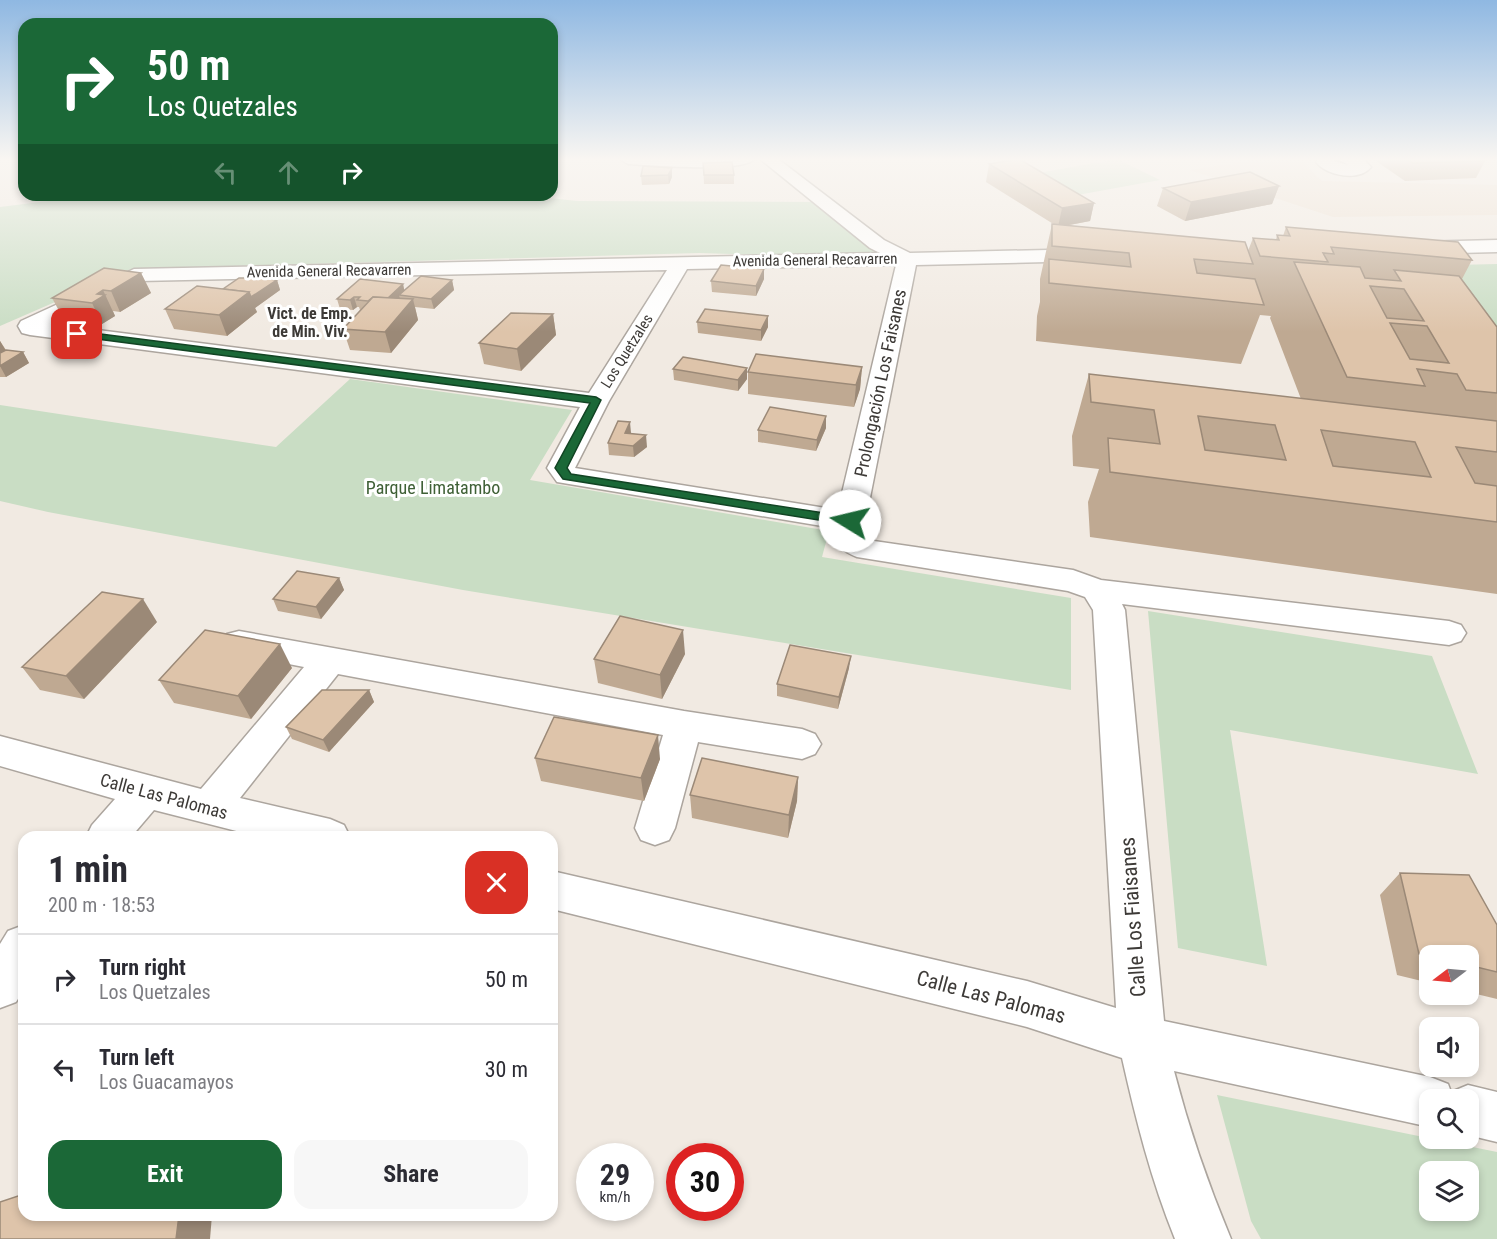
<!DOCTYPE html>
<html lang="en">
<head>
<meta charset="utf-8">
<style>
	:root { --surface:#fff; --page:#f7f7f7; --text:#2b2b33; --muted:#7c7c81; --line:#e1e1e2; --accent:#1b6837 }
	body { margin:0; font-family:"Roboto Condensed",sans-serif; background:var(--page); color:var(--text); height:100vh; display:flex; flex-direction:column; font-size:22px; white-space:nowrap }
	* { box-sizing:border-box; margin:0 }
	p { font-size:20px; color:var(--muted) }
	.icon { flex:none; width:33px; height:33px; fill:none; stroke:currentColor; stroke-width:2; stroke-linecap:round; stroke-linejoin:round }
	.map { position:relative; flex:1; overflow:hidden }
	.drawer { position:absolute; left:18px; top:831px; width:540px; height:390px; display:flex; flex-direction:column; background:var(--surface); border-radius:18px; box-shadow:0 3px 9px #0003 }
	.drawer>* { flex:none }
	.hud { position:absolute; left:18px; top:18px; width:540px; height:183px; border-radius:18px; box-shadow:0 3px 9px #0003; background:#1b6837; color:#fff; overflow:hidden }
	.needle { width:39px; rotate:254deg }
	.fabs { position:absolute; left:1419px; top:945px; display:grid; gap:12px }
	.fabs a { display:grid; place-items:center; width:60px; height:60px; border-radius:12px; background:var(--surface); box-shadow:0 3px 9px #0003; font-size:30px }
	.speed { position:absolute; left:576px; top:1143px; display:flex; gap:12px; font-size:30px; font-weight:700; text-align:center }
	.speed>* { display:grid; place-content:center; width:78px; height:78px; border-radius:50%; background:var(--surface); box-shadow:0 3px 9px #0003; line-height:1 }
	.speed small { font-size:15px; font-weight:400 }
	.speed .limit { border:9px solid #d22; background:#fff; color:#111 }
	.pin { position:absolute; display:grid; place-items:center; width:51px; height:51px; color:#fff; margin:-26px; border-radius:12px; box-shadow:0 3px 9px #0006 }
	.me { position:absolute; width:66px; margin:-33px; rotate:279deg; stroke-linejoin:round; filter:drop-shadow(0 0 4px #0008) }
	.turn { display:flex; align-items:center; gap:21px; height:126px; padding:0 30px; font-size:27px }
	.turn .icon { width:78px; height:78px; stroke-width:2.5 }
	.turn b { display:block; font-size:42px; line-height:51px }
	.lanes { display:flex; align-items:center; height:57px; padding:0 30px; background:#0003; justify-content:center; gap:30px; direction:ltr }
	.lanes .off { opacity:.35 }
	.round { display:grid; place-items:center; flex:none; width:63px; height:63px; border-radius:18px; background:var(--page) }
	.headline { display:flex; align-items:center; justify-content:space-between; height:102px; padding:0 30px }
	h1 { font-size:36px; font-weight:700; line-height:45px }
	.primary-button { display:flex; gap:12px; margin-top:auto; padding:12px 30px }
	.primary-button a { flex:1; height:69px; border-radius:18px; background:var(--accent); color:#fff; font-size:24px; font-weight:700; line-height:69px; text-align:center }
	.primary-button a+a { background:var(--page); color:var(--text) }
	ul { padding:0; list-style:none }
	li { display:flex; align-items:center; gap:18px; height:90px; padding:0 30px; border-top:2px solid var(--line) }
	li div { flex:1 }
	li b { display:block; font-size:22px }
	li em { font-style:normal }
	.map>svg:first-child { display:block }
	.built { fill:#ede0d2 }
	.green { fill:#c9ddc4; fill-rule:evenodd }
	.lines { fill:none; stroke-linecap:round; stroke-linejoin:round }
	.street-casing { stroke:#aca59e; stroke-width:3 }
	.street { fill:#fff; fill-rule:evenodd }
	.wall { fill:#bfa992 }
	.shaded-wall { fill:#9b8977 }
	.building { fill:#dec4aa; stroke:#9b8977; stroke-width:1.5; fill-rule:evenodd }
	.route { fill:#1b6837; stroke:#124424; stroke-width:1.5 }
	.labels { text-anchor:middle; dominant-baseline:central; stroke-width:6; stroke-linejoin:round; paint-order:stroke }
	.far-street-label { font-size:15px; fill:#3d3a37; stroke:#fff }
	.far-neighbourhood-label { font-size:16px; font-weight:bold; fill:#3d3a37; stroke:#fff }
	.street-label { font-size:18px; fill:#3d3a37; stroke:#fff }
	.park-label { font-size:18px; fill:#3f6036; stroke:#fff }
	.near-street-label { font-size:21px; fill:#3d3a37; stroke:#fff }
</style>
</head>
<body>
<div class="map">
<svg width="1497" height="1239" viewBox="0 0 1497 1239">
	<rect width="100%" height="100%" fill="#f1eae2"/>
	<polygon class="built" points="1262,159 1299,159 1322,181 1497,185 1497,215 1333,217 1190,170"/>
	<g class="green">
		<polygon points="1117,159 1160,180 1072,196 1033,174"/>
		<polygon points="96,195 523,195 577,201 824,202 907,259 699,253 131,269 0,326 0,207"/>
		<polygon points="1497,264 1497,387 1414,266"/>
		<polygon points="350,379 572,410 530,480 829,531 822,557 1071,598 1071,690 463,590 48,512 0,501 0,405 276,447"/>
		<polygon points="1148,611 1432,656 1478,774 1230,730 1267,966 1178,948"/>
		<path d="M1217 1095 1497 1152V1239H1261L1251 1221ZM1430 1172H1468V1210H1430Z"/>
	</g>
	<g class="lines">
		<g class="street-casing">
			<g id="street">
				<path d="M620 159H754C743 173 649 165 628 164Z"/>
				<path d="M760 159H778L884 240 910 253 1090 249 1097 251 1100 255 1097 259 1090 261 916 265 864 528 865 538 874 541 1073 570 1101 580 1449 621 1461 625 1466 633 1461 641 1449 645 1122 604 1125 610 1164 1021 1430 1077 1448 1084 1451 1092 1468 1085 1497 1092V1142L1468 1135V1100H1430V1127L1174 1071C1189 1129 1208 1184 1231 1239H1175C1151 1180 1136 1120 1122 1058L1027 1027 552 909V871L1027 981 1116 1008 1093 610 1085 597 1068 591 857 557C840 550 836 546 834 528L557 482 547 468 580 407 30 335 22 333 18 326 21 321 134 269 880 253 870 248ZM896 265 838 510 575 468 609 401 687 269ZM667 270 589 393 51 324 138 281Z"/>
				<path d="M1318 159H1335L1334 161 1348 165 1338 159H1363L1371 167C1359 182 1327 176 1316 162Z"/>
				<polygon points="1497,240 1497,252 1418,254 1411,252 1408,248 1411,244 1418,242"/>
				<polygon points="239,631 684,711 802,729 815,734 821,744 815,754 802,759 698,742 675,828 669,840 655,845 641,840 635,828 663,735 338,674 240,798 330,819 344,825 350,837 260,837 154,810 131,837 86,837 92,825 115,799 0,766 0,736 201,789 304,667 227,652 222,643 227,634"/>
				<polygon points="24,925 24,989 16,1002 0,1008 0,944 8,931"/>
			</g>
		</g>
		<use href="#street" class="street"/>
	</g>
	<g class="wall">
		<polygon points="1373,159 1477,159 1485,161 1476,178 1405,181"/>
		<polygon points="703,163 734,175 734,184 704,184"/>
		<polygon points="989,164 1094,203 1090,221 1065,226 1248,251 1253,238 1276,240 1277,235 1283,236 1286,227 1472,260 1462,279 1497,327 1497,594 1090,537 1088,502 1099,469 1073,466 1072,436 1089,374 1301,399 1270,318 1271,316 1260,315 1241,364 1036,341 1037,316 1040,302 1040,279 1052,224 1055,225 986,182"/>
		<polygon points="672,168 672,177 669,184 642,185 641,176"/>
		<polygon points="1279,186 1272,204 1185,221 1157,206 1163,188"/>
		<polygon points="141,273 151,293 120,312 113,311 115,316 102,324 63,318 52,298"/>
		<polygon points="764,279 756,296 712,292 711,281"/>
		<polygon points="277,280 280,290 255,308 257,312 227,336 174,329 165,309 223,289"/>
		<polygon points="452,280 454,290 434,309 415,307 418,320 391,353 350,350 343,329 360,310 359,307 357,307 353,310 340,309 337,299 403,284 404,290"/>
		<polygon points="553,314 556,335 521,371 484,364 479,343"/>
		<polygon points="768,316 768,327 761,341 698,333 697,322"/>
		<polygon points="0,341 6,350 23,352 29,363 6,377 0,377"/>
		<polygon points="862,367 860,389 854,407 748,394 748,372"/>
		<polygon points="673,369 747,379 738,391 674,380"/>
		<polygon points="826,416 826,428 816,451 758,442 758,430"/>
		<polygon points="631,434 647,447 634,457 609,455 608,443"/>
		<polygon points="339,578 344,590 321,619 278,611 273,599"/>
		<polygon points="157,622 84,699 40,690 22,667"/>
		<polygon points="685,654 662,699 598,683 594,659"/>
		<polygon points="292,668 251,719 174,703 159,680"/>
		<polygon points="849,668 838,709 777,696 777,684"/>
		<polygon points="369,690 374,702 329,752 292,739 286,727"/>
		<polygon points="535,758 660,759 644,801 541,781"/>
		<polygon points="798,777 797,801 788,838 692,818 690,795"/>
		<polygon points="1400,873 1497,925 1497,999 1468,992 1468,956 1430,956 1430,983 1397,975 1380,895"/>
	</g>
	<g class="shaded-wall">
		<polygon points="672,168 672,177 669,184 668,175"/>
		<polygon points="1279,186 1272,204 1185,221 1191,202"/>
		<polygon points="1094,203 1090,221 1058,227 1062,208"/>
		<polygon points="764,269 764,279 756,296 756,286"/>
		<polygon points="141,273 151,293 120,312 111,291"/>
		<polygon points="277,280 280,290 255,308 257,312 227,336 219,315 249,292"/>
		<polygon points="452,280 454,290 434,309 431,299"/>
		<polygon points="403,284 405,294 399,295 400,299 382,303"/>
		<polygon points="103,290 115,316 102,324 92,303 97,294"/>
		<polygon points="354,297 357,307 353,310 350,300"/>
		<polygon points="413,299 418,320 391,353 385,332"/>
		<polygon points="553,314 556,335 521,371 517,349"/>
		<polygon points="768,316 768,327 761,341 761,330"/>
		<polygon points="0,341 6,351 0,355"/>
		<polygon points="23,352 29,363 6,377 0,366"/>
		<polygon points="862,367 860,389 854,407 856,385"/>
		<polygon points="747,368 747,379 738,391 738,380"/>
		<polygon points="826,416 826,428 816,451 817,440"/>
		<polygon points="630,422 631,433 626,445 625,433"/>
		<polygon points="646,435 647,447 634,457 633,446"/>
		<polygon points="339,578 344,590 321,619 316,607"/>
		<polygon points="143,599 157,622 84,699 66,676"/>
		<polygon points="683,630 685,654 662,699 660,675"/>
		<polygon points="280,644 292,668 251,719 238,696"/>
		<polygon points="851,656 849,668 838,709 839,697"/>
		<polygon points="369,690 374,702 329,752 323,740"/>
		<polygon points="658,735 660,759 644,801 641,778"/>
		<polygon points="798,777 797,801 788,838 789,815"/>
		<polygon points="552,971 558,990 552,1010"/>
		<polygon points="179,1215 212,1215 210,1239 176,1239"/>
	</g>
	<g class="building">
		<polygon points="1019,159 1094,203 1062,208 989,164"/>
		<polygon points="1406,159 1477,159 1485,161 1413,163"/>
		<polygon points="732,162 734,175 704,175 703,163"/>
		<polygon points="643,166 672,168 668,175 641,176"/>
		<polygon points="1250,172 1279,186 1191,202 1163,188"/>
		<polygon points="1052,224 1245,242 1253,264 1194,259 1197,273 1255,279 1264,305 1049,283 1049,259 1131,267 1129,253 1052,246"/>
		<polygon points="1286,227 1458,242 1472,260 1331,247 1334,254 1323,253 1328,262 1260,256 1253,238 1279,240 1277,235 1290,236"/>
		<path d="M1294 262 1360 267 1365 278 1401 281 1394 270 1459 276 1497 327V393L1466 390 1457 374 1417 369 1425 386 1347 377ZM1370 286 1404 289 1424 321 1387 318ZM1390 323 1427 326 1449 363 1410 359Z"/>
		<polygon points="721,265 764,269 756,286 711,281"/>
		<polygon points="104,268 141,273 111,291 103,290 97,294 105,295 92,303 52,298"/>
		<polygon points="421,276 452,280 431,299 399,295"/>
		<polygon points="239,278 262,278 277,280 251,297 249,292 223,289"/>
		<polygon points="360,279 403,284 388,298 373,297 368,301 357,300 360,297 354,297 350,300 337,299"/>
		<polygon points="197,286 249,292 219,315 165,309"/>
		<polygon points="373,297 413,299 385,332 343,329"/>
		<polygon points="705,309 768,316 761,330 697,322"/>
		<polygon points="511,313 553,314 517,349 479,343"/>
		<polygon points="6,350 23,352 0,366 0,353"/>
		<polygon points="756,354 862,367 856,385 748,372"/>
		<polygon points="683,357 747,368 738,380 673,369"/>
		<path d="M1089 374 1497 421V452L1456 447 1475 483 1497 486V522L1110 472 1108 438 1160 444 1154 410 1091 402ZM1198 416 1275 425 1286 460 1205 450ZM1321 430 1415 442 1431 477 1333 466Z"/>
		<polygon points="770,407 826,416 817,440 758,430"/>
		<polygon points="618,421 630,422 625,433 646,435 633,446 608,443"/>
		<polygon points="297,571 339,578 316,607 273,599"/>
		<polygon points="102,592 143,599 66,676 22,667"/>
		<polygon points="620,616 683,630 660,675 594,659"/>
		<polygon points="205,630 280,644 238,696 159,680"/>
		<polygon points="790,645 851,656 839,697 777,684"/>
		<polygon points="322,690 369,690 323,740 286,727"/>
		<polygon points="554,717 658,735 641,778 535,758"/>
		<polygon points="702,758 798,777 789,815 690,795"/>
		<polygon points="1400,873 1469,875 1497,925 1497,972 1468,965 1468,956 1430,956 1419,954"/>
		<polygon points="24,1194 24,1215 179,1215 176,1239 0,1239 0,1202"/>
	</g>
	<linearGradient id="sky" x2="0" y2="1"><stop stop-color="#8fb8e2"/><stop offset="0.48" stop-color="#f9f6f2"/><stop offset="1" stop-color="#f9f6f2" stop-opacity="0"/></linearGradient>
	<rect width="1497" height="332" fill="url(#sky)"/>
	<polygon class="route" points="77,331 596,397 601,400 567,468 571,474 850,517 856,521 850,525 563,479 555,468 590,403 74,336 73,334"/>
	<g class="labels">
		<g class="far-street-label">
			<text transform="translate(815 260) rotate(-1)">Avenida General Recavarren</text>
			<text transform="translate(329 271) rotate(-1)">Avenida General Recavarren</text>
			<text transform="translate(627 351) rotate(-58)">Los Quetzales</text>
		</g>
		<g class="far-neighbourhood-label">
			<text x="310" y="313">Vict. de Emp.<tspan x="310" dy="18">de Min. Viv.</tspan></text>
		</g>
		<g class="street-label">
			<text transform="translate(880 383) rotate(-78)">Prolongación Los Faisanes</text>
			<text transform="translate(164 796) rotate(15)">Calle Las Palomas</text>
		</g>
		<g class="park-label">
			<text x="433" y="487">Parque Limatambo</text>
		</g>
		<g class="near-street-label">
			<text transform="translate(1133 917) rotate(-94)">Calle Los Fiaisanes</text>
			<text transform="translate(991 997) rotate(15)">Calle Las Palomas</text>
		</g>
	</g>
</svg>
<div class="fabs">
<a><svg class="needle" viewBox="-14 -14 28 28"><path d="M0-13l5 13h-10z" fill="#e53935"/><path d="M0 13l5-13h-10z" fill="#7c7c81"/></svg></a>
<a><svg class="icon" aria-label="sound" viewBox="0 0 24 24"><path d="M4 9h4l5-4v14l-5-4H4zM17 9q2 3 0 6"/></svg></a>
<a><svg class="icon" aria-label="search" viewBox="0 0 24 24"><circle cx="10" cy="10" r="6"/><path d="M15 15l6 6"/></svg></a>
<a><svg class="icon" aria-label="layers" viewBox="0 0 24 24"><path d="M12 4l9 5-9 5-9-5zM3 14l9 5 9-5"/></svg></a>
</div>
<div class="speed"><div>29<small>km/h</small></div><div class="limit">30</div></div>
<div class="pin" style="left:77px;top:334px;background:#d93025"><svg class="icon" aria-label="arrive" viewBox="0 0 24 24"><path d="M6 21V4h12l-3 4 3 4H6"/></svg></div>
<svg class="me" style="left:850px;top:521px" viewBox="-20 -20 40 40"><circle r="19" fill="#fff"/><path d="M0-13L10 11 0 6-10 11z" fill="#1b6837"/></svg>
<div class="hud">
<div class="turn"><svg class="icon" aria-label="right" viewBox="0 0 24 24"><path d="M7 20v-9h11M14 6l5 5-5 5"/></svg><div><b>50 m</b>Los Quetzales</div></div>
<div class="lanes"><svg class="icon off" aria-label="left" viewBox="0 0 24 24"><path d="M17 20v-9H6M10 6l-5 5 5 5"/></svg><svg class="icon off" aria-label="ahead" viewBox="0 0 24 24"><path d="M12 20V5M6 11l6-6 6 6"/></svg><svg class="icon" aria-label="right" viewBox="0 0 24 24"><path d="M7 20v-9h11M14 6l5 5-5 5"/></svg></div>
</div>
<section class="drawer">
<div class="headline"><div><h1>1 min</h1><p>200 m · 18:53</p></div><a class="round" style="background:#d93025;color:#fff"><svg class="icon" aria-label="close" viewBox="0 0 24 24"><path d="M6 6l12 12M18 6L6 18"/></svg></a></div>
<ul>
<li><svg class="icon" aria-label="right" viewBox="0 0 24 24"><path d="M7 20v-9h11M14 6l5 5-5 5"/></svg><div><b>Turn right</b><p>Los Quetzales</p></div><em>50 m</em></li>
<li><svg class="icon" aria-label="left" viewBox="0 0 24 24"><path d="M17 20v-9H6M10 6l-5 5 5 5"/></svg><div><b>Turn left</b><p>Los Guacamayos</p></div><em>30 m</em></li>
</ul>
<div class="primary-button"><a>Exit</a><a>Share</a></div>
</section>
</div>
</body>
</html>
